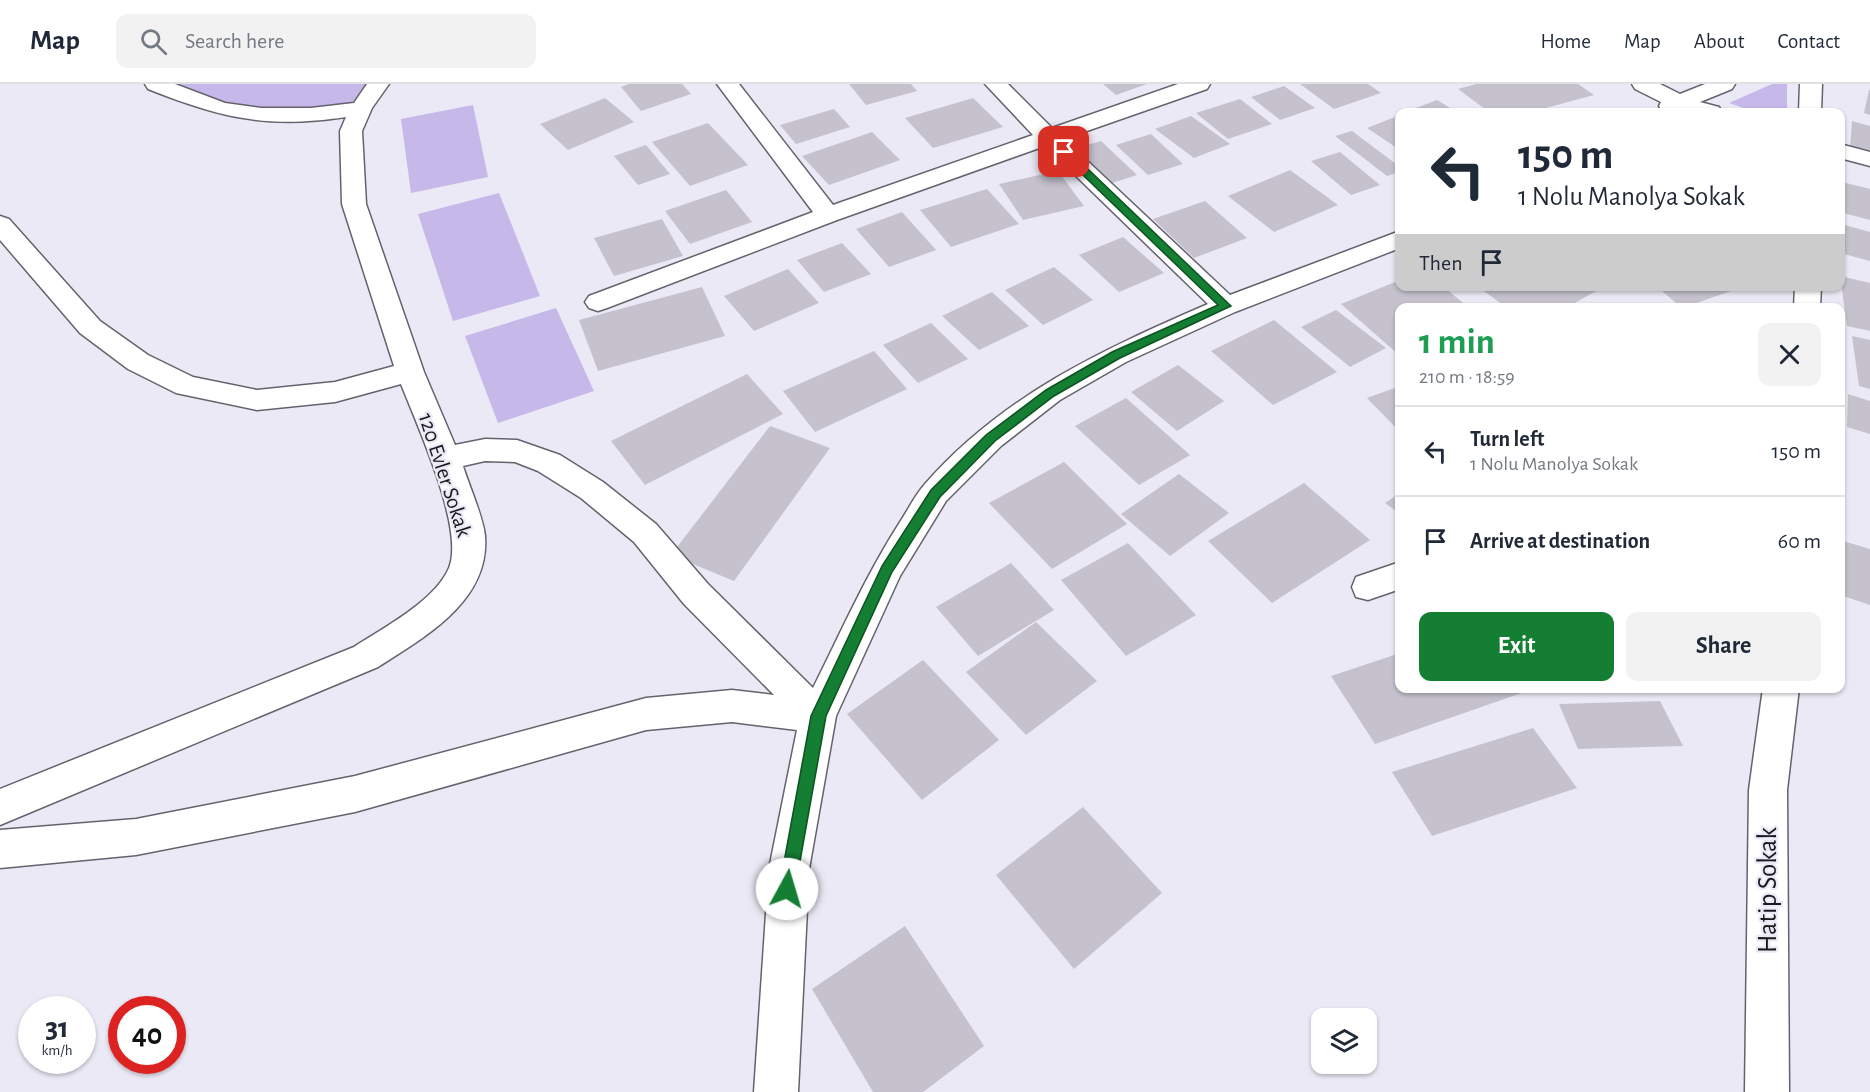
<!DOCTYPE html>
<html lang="en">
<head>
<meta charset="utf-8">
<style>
	:root { --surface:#fff; --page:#f2f2f3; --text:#1f2937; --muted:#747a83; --line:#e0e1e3; --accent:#147e33 }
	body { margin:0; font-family:"Alegreya Sans",sans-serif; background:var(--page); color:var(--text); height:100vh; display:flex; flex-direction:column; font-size:22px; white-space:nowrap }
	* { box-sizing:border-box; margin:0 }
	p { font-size:20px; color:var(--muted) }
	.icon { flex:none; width:33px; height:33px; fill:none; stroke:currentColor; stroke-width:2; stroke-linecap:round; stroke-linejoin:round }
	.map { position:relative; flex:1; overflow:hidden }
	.drawer { position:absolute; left:1395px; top:219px; width:450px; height:390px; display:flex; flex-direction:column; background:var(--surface); border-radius:12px; box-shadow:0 2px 4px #0004 }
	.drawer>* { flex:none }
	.guide { position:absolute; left:1395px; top:24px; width:450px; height:183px; border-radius:12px; box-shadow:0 2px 4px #0004; background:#fff; color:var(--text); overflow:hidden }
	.buttons { position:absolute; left:1311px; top:924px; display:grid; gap:12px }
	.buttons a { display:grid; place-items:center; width:66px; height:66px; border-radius:12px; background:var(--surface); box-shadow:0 2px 4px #0004; font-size:30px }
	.speed { position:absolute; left:18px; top:912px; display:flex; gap:12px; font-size:30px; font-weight:700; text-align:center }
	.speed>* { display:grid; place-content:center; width:78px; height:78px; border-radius:50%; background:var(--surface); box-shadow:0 2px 4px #0004; line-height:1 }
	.speed small { font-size:15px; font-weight:400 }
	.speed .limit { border:9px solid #d22; background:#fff; color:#111 }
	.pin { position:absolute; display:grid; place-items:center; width:51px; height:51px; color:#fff; margin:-26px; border-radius:12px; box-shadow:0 3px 9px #0006 }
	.me { position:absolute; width:66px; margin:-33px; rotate:6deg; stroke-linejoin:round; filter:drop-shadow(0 0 4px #0008) }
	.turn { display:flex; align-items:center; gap:21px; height:126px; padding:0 24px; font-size:27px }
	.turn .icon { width:78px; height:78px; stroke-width:2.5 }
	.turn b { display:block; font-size:42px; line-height:51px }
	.then { display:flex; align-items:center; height:57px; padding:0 24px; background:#0003; gap:12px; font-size:22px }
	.round { display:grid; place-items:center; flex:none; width:63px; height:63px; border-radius:12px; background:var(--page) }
	.summary { display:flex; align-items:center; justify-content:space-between; height:102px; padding:0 24px }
	h1 { font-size:36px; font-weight:700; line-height:45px; color:#1e9e55 }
	.button { display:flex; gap:12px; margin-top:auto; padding:12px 24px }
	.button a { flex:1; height:69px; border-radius:12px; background:var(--accent); color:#fff; font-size:24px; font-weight:700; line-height:69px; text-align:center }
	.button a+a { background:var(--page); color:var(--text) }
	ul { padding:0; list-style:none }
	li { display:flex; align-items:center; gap:18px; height:90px; padding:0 24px; border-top:2px solid var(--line) }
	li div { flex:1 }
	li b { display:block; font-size:22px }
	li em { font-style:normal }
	header { display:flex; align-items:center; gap:36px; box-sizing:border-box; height:84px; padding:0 30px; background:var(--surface); border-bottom:2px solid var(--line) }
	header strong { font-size:28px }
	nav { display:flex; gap:33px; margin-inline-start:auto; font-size:21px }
	.search { width:420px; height:54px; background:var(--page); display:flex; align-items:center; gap:15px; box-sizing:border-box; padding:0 21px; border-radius:12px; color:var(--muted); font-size:22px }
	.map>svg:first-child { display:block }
	.green { fill:#c6b8e9 }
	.building { fill:#c5c2ce }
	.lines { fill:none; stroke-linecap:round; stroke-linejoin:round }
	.minor-casing { stroke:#65626d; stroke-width:3 }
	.minor { fill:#fff; fill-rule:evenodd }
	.route { fill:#147e33; stroke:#0d5221; stroke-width:1.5 }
	.labels { text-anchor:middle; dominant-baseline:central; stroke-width:4.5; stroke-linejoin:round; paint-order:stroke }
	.street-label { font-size:22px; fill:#1a191d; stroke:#ece9f6 }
	.near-street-label { font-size:27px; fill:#1a191d; stroke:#ece9f6 }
</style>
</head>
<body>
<header>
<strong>Map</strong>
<div class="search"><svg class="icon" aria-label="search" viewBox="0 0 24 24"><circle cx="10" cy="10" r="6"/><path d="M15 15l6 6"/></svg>Search here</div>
<nav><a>Home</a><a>Map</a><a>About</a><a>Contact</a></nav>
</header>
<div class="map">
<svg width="1870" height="1008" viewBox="0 0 1870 1008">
	<rect width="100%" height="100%" fill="#ece9f6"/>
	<g class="green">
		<polygon points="173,0 370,0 351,22 270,28 226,19"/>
		<polygon points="1772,0 1787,0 1787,28 1755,28 1729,19"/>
		<polygon points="473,21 488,93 411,109 401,35"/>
		<polygon points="499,109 540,212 453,237 418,130"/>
		<polygon points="556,224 594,307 498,339 465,252"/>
	</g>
	<g class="building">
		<polygon points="629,0 682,0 691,10 641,27 621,3"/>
		<polygon points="849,0 911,0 917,7 866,21"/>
		<polygon points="1103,0 1147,0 1116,11"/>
		<polygon points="1300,0 1368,0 1381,9 1334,25"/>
		<polygon points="1476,0 1578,0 1594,11 1531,28 1489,28 1458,5"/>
		<polygon points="1284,2 1315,24 1280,36 1251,13"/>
		<polygon points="1869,6 1870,6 1870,31 1864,29"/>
		<polygon points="605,14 634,38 568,66 540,40"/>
		<polygon points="973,14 1003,43 933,64 905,34"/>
		<polygon points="1240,15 1272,40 1228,55 1196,29"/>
		<polygon points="1437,16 1457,28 1405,28"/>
		<polygon points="834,25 850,43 796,60 780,41"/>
		<polygon points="1400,31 1400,66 1367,44"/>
		<polygon points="1191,32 1230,60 1194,74 1155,45"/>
		<polygon points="1852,37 1870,42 1870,70 1850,65"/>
		<polygon points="708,39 748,81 690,102 652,58"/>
		<polygon points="1352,47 1400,83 1400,88 1387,92 1335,52"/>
		<polygon points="872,48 900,76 829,101 802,72"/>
		<polygon points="1151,50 1183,80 1148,91 1116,61"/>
		<polygon points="1101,57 1137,91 1106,101 1070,66"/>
		<polygon points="646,61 670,90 638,101 614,72"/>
		<polygon points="1340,68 1380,101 1351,111 1311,77"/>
		<polygon points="1290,86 1338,121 1274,148 1228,112"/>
		<polygon points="1058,87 1084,122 1023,136 999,100"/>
		<polygon points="1842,98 1870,105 1870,136 1843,129"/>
		<polygon points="987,105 1019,140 951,163 920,126"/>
		<polygon points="726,106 752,138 690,160 665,127"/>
		<polygon points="1205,117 1247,154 1194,174 1153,135"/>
		<polygon points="902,128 936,166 889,183 856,145"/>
		<polygon points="662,135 683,172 614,192 594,154"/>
		<polygon points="1845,141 1870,148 1870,177 1844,170"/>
		<polygon points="1123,153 1164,189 1119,208 1079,171"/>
		<polygon points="842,159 871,190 824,208 797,176"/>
		<polygon points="1054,183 1093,216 1043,241 1005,206"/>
		<polygon points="788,185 819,219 754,247 724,212"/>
		<polygon points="1840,192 1870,199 1870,247 1847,242"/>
		<polygon points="1400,196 1400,202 1443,202 1469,224 1400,224 1400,272 1341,220"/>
		<polygon points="1477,202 1605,202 1566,224 1507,224"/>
		<polygon points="1656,202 1725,202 1731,207 1682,224"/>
		<polygon points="702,203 725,252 598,287 579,236"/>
		<polygon points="992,208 1029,242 979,266 942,232"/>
		<polygon points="1336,226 1386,264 1350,283 1301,243"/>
		<polygon points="1274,236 1337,288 1273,321 1211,267"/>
		<polygon points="931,239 968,275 918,299 883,261"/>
		<polygon points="1852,252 1870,256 1870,305 1859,302"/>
		<polygon points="874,267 907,305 815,348 783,307"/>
		<polygon points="1178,281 1224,317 1177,347 1131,308"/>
		<polygon points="747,290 783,330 645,401 611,357"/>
		<polygon points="1400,302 1400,348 1367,314"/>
		<polygon points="1848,310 1870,317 1870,350 1847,343"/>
		<polygon points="1126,314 1190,371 1139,401 1075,342"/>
		<polygon points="770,342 830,364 734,497 671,471"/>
		<polygon points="1064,378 1127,440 1052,485 989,419"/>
		<polygon points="1179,390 1229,429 1170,472 1121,430"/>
		<polygon points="1304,399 1370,456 1272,519 1208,457"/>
		<polygon points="1400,409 1400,430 1385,419"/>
		<polygon points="1840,456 1870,465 1870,521 1840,511"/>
		<polygon points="1128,459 1196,531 1126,572 1061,496"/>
		<polygon points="1011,479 1054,526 978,572 936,523"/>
		<polygon points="1036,538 1097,597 1026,651 966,588"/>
		<polygon points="1400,569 1400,604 1533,605 1375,660 1331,592"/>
		<polygon points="923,576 999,656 922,716 847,630"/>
		<polygon points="1660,617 1683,662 1578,665 1559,620"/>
		<polygon points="1533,644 1577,704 1432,752 1392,688"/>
		<polygon points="1083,723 1162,809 1074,885 996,791"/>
		<polygon points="905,842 984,962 923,1008 873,1008 812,905"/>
	</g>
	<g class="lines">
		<g class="minor-casing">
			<g id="minor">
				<path d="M145 0H175L225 19 261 24H311L354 19 367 0H389L372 24 362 47 366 120 424 288 455 361 485 355 517 356 560 371 603 398 656 440 708 500 813 604C841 548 866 491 900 438 908 426 915 411 925 400 1003 311 1102 266 1208 220L1045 62 837 136 607 224 598 227 589 224 585 218 589 212 813 128 717 0H739L833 121 1033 51 985 0H1008L1052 44 1178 0H1210L1207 5 1064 55 1230 211 1400 147V164L1235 228 1126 278 1060 316 1001 362 946 417 900 492 836 632 809 785 798 1008H754L769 785 797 646 732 638 646 646 355 728 136 771 0 784V746L136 735 355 692 646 614 732 606 774 611 684 520 634 458 581 414 538 387 515 378 485 377 463 382C469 402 483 432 485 452 490 517 425 553 378 583L0 741V705L354 563C383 544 435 517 449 484 465 445 417 341 401 300L335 318 257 326 176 309 128 285 80 249 0 156V132L9 135 100 237 148 271 193 293 257 306 335 298 394 282 342 120 340 47 346 33C267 45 221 34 148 5Z"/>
				<polygon points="1632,0 1660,0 1680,10 1705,0 1735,0 1732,5 1700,18 1719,23 1722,28 1662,27 1659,22 1661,18 1635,5"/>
				<polygon points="1800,0 1822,0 1821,28 1799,28"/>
				<polygon points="1840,60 1870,68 1870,82 1840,74"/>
				<polygon points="1795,202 1821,202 1820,224 1794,224"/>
				<polygon points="1400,478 1400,505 1368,516 1356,513 1352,503 1356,493"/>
				<polygon points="1763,604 1799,604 1787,706 1789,1008 1745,1008 1749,706"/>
			</g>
		</g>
		<use href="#minor" class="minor"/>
	</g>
	<polygon class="route" points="1061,66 1068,66 1231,222 1120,274 1054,312 995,357 940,413 892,488 826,632 795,805 793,811 787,813 781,811 779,805 811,632 882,482 931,406 986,351 1046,306 1112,268 1218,221 1061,70"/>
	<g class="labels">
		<g class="street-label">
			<text transform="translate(445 391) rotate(72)">120 Evler Sokak</text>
		</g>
		<g class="near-street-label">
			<text transform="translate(1767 806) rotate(-90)">Hatip Sokak</text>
		</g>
	</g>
</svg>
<div class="buttons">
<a><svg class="icon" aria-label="layers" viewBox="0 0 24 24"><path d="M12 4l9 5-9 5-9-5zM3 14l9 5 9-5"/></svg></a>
</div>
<div class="speed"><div>31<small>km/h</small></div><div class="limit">40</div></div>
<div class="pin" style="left:1064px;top:68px;background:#d93025"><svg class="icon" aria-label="arrive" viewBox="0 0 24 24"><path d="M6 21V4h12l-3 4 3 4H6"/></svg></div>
<svg class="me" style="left:787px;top:805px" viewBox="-20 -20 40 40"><circle r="19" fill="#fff"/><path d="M0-13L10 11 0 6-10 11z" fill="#147e33"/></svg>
<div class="guide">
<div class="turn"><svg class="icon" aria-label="left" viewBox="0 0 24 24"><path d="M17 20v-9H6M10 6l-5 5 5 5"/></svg><div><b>150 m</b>1 Nolu Manolya Sokak</div></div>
<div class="then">Then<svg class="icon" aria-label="arrive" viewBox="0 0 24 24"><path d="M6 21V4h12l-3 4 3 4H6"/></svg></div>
</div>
<section class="drawer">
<div class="summary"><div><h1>1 min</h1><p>210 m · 18:59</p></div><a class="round"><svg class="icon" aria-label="close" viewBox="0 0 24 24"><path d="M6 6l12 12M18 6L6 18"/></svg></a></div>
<ul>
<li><svg class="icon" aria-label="left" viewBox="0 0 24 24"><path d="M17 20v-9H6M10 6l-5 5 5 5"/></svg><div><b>Turn left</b><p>1 Nolu Manolya Sokak</p></div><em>150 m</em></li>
<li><svg class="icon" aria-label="arrive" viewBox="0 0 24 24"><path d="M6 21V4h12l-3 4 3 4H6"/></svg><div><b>Arrive at destination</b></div><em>60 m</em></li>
</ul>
<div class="button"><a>Exit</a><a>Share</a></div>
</section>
</div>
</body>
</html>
